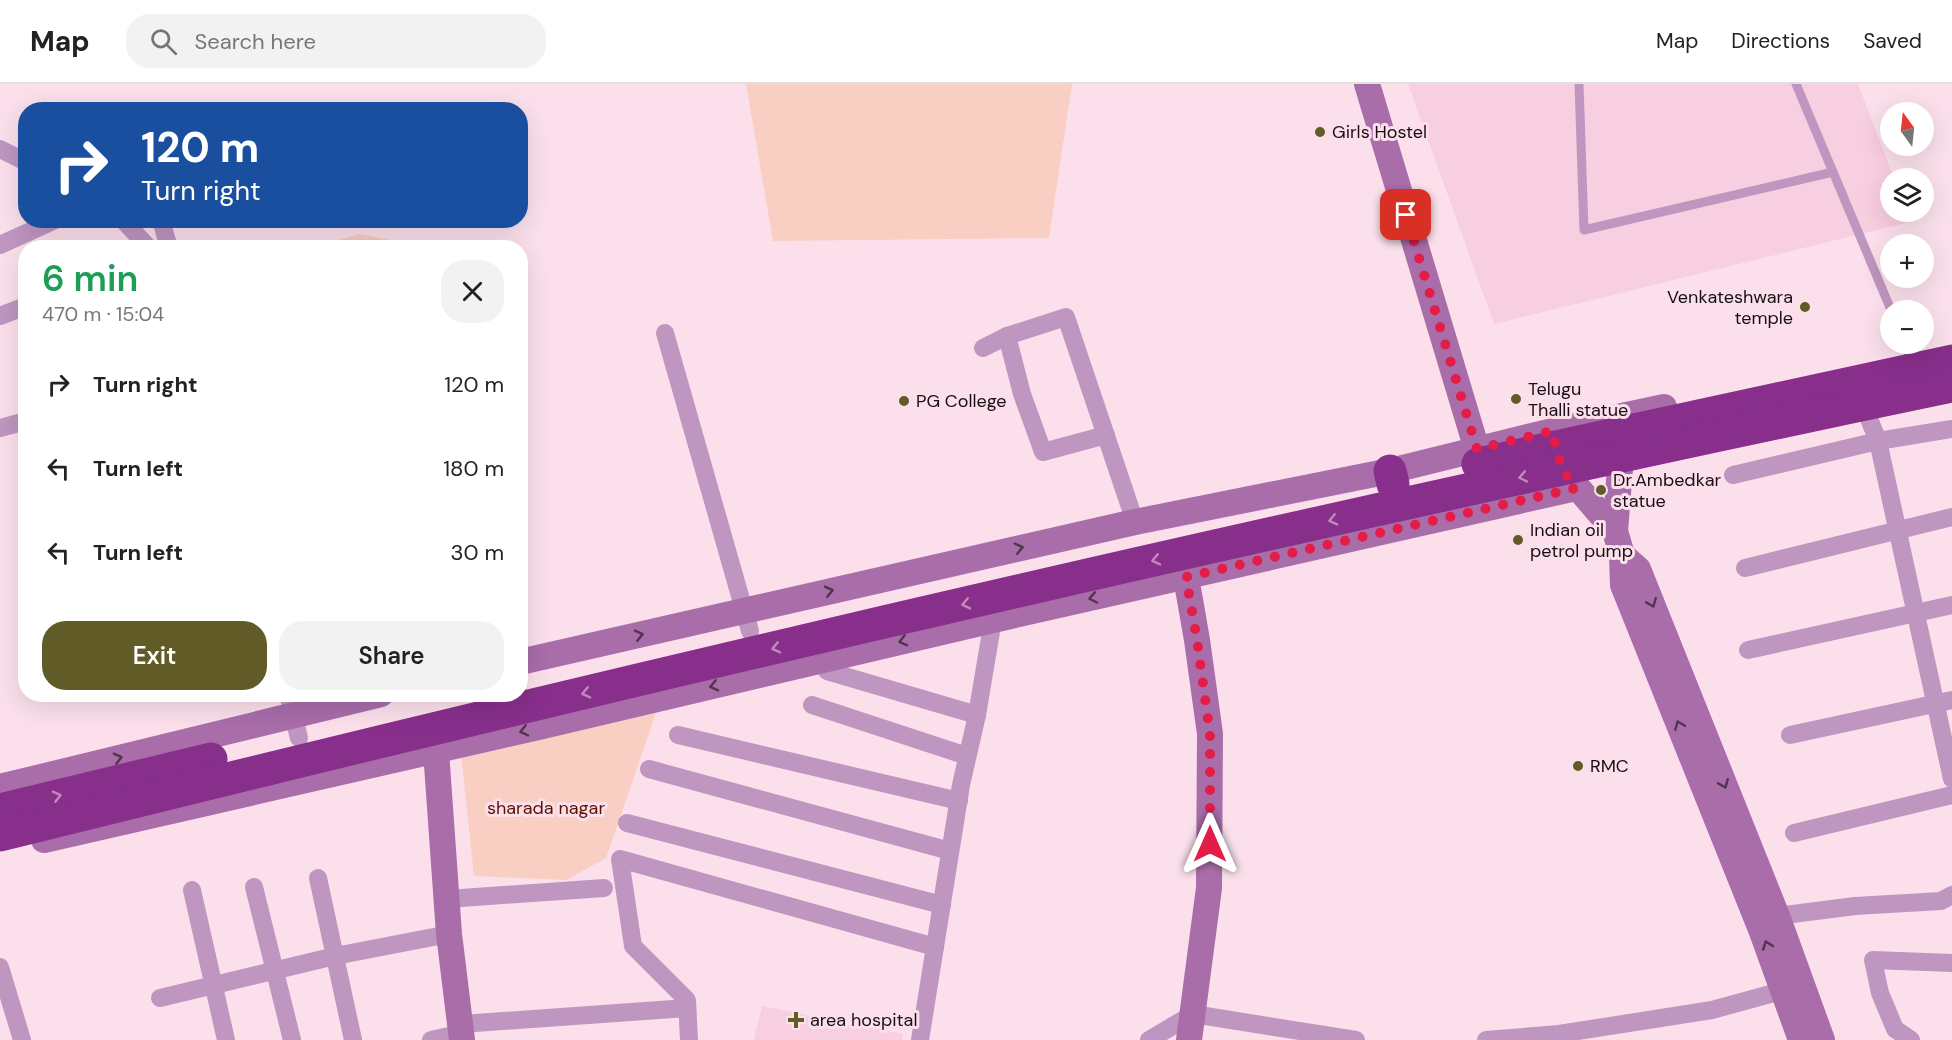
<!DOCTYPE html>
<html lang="en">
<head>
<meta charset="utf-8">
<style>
	:root { --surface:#fff; --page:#f2f2f2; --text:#222; --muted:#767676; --line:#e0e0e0; --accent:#605b27 }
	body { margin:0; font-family:"DM Sans",sans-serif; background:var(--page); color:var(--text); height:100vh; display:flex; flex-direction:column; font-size:22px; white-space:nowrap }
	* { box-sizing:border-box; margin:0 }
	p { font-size:20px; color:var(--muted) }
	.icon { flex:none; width:33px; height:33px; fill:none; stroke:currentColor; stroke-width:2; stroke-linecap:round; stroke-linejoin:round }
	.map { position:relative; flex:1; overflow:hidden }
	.panel { position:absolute; left:18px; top:156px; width:510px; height:462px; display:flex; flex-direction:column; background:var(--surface); border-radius:24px; box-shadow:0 6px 24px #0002 }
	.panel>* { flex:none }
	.guide { position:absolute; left:18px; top:18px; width:510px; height:126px; border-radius:24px; box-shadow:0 6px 24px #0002; background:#1a4fa0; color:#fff; overflow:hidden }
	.needle { width:39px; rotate:345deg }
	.tools { position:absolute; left:1880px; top:18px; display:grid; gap:12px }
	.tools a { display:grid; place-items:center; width:54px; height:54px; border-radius:50%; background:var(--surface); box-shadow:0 6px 24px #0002; font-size:30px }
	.pin { position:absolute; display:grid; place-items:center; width:51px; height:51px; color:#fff; margin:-26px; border-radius:12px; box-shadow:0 3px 9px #0006 }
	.me { position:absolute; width:66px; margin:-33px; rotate:0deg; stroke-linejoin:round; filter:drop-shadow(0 0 4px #0008) }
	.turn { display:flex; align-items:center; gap:21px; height:126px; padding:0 24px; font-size:27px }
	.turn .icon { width:78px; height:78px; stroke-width:2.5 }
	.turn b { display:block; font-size:42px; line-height:51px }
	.round { display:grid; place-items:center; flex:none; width:63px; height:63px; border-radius:24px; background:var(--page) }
	.summary { display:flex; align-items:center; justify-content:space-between; height:102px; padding:0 24px }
	h1 { font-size:36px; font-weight:600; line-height:45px; color:#1e9e55 }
	.action { display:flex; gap:12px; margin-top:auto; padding:12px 24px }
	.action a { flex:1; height:69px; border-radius:24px; background:var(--accent); color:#fff; font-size:24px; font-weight:600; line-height:69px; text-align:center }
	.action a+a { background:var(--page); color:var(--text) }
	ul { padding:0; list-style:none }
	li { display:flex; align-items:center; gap:18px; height:84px; padding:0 24px }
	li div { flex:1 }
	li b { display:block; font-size:22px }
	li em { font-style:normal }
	header { display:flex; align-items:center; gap:36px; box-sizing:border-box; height:84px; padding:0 30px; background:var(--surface); border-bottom:2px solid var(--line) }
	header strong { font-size:28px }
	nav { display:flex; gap:33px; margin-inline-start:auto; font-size:21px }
	.search { width:420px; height:54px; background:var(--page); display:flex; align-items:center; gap:15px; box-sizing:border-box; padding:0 21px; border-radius:24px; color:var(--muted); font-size:22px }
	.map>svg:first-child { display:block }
	.built { fill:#f8cee1 }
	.green { fill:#f9cec3 }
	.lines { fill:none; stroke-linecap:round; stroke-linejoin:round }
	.lane { stroke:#bf96c0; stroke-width:9 }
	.street { stroke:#bf96c0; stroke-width:18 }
	.secondary { stroke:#a96daa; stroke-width:26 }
	.highway { stroke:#882f8c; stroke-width:33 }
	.oneway { stroke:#c288bc }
	.oneway2 { stroke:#52344f }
	.route { stroke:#e11d48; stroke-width:10; stroke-dasharray:0 18 }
	.poi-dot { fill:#605b27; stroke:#fbe0ec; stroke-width:2 }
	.labels { text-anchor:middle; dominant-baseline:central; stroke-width:6; stroke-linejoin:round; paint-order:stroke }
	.poi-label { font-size:18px; fill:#180e13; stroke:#fbe0ec; text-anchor:start }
	.park-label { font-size:18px; fill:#5b1101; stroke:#fbe0ec }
</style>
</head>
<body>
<header>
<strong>Map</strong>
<div class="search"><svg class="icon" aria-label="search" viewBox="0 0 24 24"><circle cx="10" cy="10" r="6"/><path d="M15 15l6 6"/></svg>Search here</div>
<nav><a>Map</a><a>Directions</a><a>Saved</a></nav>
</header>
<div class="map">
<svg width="1952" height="956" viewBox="0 0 1952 956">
	<rect width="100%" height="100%" fill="#fbe0ec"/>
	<g class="built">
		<polygon points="1408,0 1858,0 1894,94 1890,94 1890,128 1906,128 1910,138 1494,240"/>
		<polygon points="762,922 903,950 902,956 754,956"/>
	</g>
	<g class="green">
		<polygon points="746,0 1072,0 1049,154 773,157"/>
		<polygon points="359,150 430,163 315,163"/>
		<polygon points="656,629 606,774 566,796 474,792 461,670"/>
	</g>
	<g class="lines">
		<g class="lane">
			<polyline points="1579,0 1584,146 1833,88"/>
			<polyline points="1796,0 1891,226"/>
			<polyline points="1905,260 1909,271"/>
		</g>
		<g class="street">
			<polyline points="0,65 26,78"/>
			<polyline points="123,136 149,164"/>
			<polyline points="161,136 169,164"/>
			<polyline points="0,161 55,136"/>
			<polyline points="0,232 26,222"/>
			<polyline points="665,249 750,547"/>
			<polyline points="1007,252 1022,310 1043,368 1106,351"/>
			<polyline points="983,264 1007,252 1066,233 1135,438"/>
			<polyline points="1863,320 1878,357 1952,695"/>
			<polyline points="0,344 26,337"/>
			<polyline points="1733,391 1878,357 1952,345"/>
			<polyline points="1745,484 1952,433"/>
			<polyline points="1748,566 1952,521"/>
			<polyline points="824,576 827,587 977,631"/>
			<polyline points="288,610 299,654"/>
			<polyline points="812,621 967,672"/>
			<polyline points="678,651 959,717"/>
			<polyline points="1790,651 1952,616"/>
			<polyline points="649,685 950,767"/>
			<polyline points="627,739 942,821"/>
			<polyline points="1794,749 1952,711"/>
			<polyline points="318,794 353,956"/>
			<polyline points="254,803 292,956"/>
			<polyline points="192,806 226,956"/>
			<polyline points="447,815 604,804"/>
			<polyline points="1777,832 1855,822 1941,817 1952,811"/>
			<polyline points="0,883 22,956"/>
			<polyline points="160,914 335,872 449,850"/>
			<polyline points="461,940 687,924"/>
			<polyline points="431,956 462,949"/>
			<polyline points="689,956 687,916 633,862 620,775 935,863"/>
			<polyline points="920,956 961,701 977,631 993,536"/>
			<polyline points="1149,956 1193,930 1356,956"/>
			<polyline points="1486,956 1559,950 1712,926 1792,904"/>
			<polyline points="1911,956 1895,945 1880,909 1873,876 1952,879"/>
		</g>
		<g class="secondary">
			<polyline points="1367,0 1481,379"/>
			<polyline points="1617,354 1621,372 1615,447 1622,471 1623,501 1762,848 1801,956"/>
			<polyline points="1566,390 1615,447"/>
			<polyline points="1622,471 1638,485 1777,832 1822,956"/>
			<polyline points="1186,493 1197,556 1210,650 1209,804 1189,956"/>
			<polyline points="520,578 1135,438 1390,387 1552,347 1664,323"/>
			<polyline points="436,667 449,850 462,956"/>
			<polyline points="0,703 381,610"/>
			<polyline points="44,756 534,644 993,536 1576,404"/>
		</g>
		<g class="highway">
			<polyline points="1478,380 1952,277"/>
			<polyline points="1390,387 1393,400"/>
			<polyline points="0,726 211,675"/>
			<path d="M0 751C648 590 1298 438 1952 302"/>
		</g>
	</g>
	<defs><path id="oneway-chevron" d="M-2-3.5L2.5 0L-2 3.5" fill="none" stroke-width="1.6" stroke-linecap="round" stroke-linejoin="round" transform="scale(1.5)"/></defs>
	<g class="oneway">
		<use href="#oneway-chevron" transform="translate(1523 393) rotate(168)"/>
		<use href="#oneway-chevron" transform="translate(1333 436) rotate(167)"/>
		<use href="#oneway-chevron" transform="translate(1156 476) rotate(167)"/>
		<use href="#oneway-chevron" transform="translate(966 520) rotate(167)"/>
		<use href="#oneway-chevron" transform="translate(776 564) rotate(167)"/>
		<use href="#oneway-chevron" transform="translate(586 609) rotate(167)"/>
		<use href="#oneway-chevron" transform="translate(57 712) rotate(-14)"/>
	</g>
	<g class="oneway2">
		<use href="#oneway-chevron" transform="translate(1019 464) rotate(-13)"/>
		<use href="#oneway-chevron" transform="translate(829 507) rotate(-13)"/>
		<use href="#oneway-chevron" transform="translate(1093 514) rotate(168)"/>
		<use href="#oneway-chevron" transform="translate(1652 519) rotate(68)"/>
		<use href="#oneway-chevron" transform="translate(639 551) rotate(-13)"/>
		<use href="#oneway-chevron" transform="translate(903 557) rotate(166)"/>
		<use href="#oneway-chevron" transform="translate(714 602) rotate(167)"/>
		<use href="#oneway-chevron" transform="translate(1679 641) rotate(-112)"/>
		<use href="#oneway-chevron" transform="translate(524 647) rotate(167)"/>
		<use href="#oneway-chevron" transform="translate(118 674) rotate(-14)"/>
		<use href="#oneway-chevron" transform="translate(1724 700) rotate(68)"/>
		<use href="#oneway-chevron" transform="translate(1767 861) rotate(-110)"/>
	</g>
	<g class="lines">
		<polyline class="route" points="1210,760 1210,650 1197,556 1186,493 1576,404 1562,385 1552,347 1477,365 1406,131"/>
	</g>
	<g class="poi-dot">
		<circle cx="1320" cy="48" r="6"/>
		<circle cx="1805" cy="223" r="6"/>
		<circle cx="1516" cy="315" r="6"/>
		<circle cx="904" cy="317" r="6"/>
		<circle cx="1601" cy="406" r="6"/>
		<circle cx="1518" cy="456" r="6"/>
		<circle cx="1578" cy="682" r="6"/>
		<path d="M793 927h6v6h6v6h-6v6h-6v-6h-6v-6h6z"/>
	</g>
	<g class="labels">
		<g class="poi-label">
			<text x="1332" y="48">Girls Hostel</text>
			<text x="1793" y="213" text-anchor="end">Venkateshwara<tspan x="1793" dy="21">temple</tspan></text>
			<text x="1528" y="305">Telugu<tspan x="1528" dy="21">Thalli statue</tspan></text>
			<text x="916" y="317">PG College</text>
			<text x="1613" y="396">Dr.Ambedkar<tspan x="1613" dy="21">statue</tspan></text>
			<text x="1530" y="446">Indian oil<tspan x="1530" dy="21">petrol pump</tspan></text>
			<text x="1590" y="682">RMC</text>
			<text x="810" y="936">area hospital</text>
		</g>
		<g class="park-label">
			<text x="546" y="724">sharada nagar</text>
		</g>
	</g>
</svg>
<div class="tools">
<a><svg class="needle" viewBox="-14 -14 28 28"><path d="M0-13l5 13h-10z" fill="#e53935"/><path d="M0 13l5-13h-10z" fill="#767676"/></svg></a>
<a><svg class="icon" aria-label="layers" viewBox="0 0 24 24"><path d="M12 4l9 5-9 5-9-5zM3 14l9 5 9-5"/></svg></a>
<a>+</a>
<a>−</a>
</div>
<div class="pin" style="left:1406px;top:131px;background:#d93025"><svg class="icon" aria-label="arrive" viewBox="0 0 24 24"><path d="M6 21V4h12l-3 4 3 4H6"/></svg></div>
<svg class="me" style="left:1210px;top:760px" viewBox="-20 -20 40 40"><path d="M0-17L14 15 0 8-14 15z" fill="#e11d48" stroke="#fff" stroke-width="4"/></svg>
<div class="guide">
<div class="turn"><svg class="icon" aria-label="right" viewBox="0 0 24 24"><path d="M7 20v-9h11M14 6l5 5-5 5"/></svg><div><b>120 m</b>Turn right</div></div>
</div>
<section class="panel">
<div class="summary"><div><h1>6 min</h1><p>470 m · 15:04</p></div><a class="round"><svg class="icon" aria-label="close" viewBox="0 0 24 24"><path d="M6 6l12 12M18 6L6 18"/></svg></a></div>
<ul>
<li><svg class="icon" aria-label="right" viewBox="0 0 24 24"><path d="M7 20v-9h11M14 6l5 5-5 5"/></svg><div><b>Turn right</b></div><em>120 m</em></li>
<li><svg class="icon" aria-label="left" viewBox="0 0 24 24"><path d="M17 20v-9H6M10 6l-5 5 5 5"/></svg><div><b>Turn left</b></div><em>180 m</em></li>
<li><svg class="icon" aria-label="left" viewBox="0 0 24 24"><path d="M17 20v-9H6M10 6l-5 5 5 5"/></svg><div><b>Turn left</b></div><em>30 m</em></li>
</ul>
<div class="action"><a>Exit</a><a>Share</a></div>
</section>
</div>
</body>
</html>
